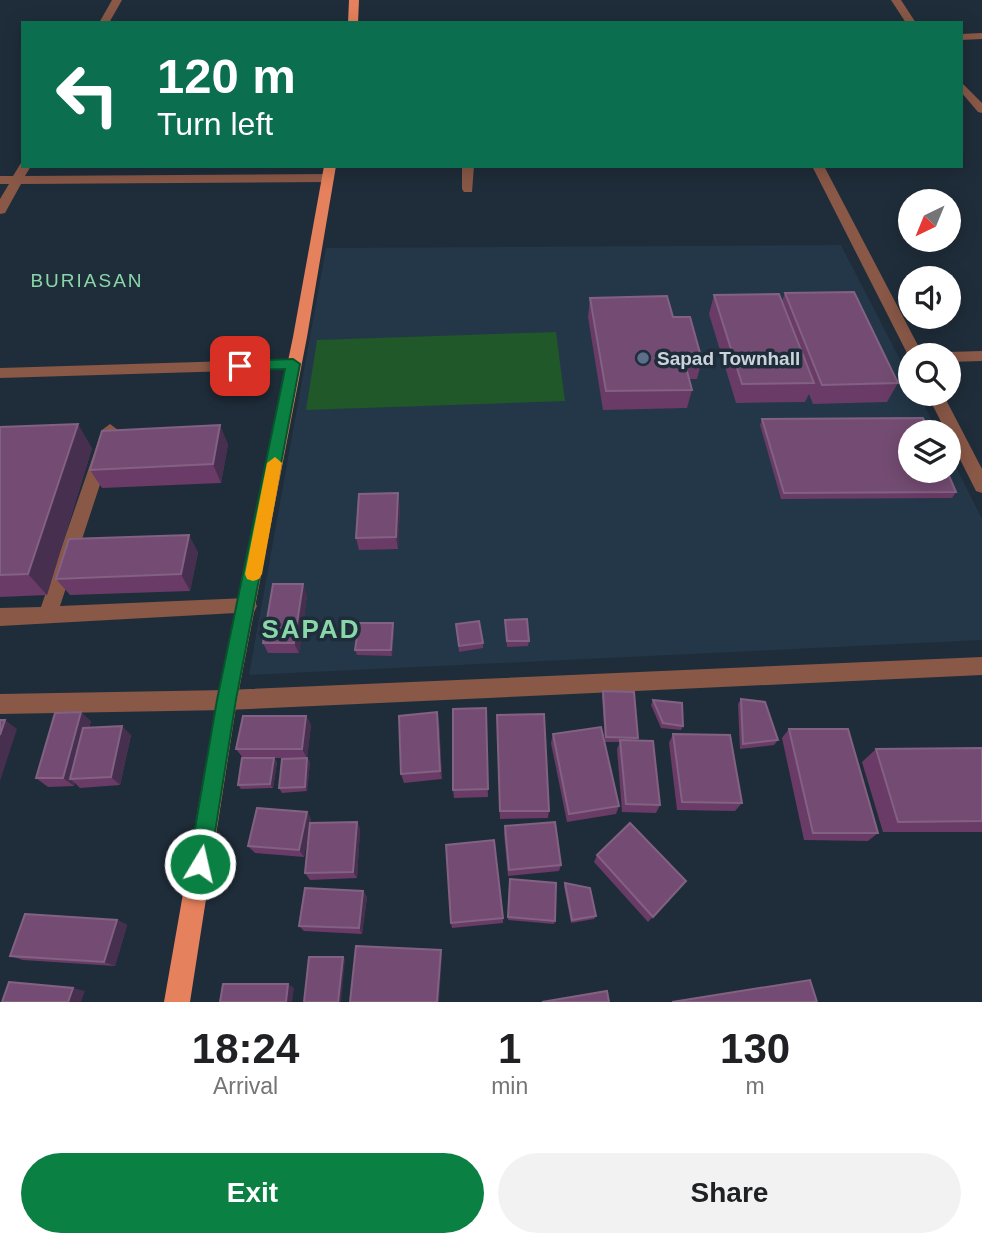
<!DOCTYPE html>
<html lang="en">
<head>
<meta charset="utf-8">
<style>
	:root { --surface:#fff; --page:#f2f2f2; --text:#202124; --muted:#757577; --accent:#0b8043 }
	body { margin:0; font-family:Helvetica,sans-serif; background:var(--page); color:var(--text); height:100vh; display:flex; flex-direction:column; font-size:26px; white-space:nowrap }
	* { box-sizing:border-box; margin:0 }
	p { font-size:23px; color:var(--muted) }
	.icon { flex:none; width:38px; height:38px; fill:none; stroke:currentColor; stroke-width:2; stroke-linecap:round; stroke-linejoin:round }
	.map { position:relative; height:1002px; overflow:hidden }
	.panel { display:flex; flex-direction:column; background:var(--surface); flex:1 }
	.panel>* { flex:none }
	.banner { position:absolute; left:21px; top:21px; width:942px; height:147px; border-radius:0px; box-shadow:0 4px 18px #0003; background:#0b6e4f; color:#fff; overflow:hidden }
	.needle { width:46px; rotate:223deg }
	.tools { position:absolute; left:898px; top:189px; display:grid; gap:14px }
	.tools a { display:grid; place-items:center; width:63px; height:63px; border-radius:50%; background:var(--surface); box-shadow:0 4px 18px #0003; font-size:35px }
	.pin { position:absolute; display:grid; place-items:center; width:60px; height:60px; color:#fff; margin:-30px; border-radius:14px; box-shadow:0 4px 10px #0006 }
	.me { position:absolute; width:77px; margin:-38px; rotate:9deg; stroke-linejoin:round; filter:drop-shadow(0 0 5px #0008) }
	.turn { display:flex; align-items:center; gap:24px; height:147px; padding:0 21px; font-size:32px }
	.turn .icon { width:91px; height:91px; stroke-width:2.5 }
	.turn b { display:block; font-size:49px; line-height:60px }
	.eta { display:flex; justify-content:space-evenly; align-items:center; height:119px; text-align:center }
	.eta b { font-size:42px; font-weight:700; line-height:49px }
	.cta { display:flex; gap:14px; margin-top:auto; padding:14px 21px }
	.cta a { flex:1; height:80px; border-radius:42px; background:var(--accent); color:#fff; font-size:28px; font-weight:700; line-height:80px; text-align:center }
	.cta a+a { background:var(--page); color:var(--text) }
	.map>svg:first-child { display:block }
	.built { fill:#233748 }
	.green { fill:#205829 }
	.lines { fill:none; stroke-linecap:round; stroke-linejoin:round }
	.minor { fill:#895847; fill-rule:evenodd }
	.major { fill:#e5815c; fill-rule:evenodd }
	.wall { fill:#693b66 }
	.shaded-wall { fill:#472f4f }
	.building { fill:#744c73; stroke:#826183; stroke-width:2 }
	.route { fill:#0b8043; stroke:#07532c; stroke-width:2 }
	.slow { fill:#f59e0b }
	.service-dot { fill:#5c6f8a; stroke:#1f2d3a; stroke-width:2.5 }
	.labels { text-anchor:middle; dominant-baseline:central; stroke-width:7; stroke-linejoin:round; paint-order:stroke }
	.far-quarter-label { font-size:19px; letter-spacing:2px; fill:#89d6a9; stroke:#1f2d3a }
	.poi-label { font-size:19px; font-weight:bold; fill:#cbd4dd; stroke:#1f2d3a; text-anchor:start }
	.district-label { font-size:26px; font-weight:bold; letter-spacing:2px; fill:#89d6a9; stroke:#1f2d3a }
</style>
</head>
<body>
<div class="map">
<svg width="982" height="1002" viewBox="0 0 982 1002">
	<rect width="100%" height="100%" fill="#1f2d3a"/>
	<polygon class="built" points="841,245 910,379 910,394 918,394 938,432 910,432 910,471 948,471 949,453 982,519 982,640 249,675 326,248"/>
	<polygon class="green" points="556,332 565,401 306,410 317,340"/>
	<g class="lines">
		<g class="minor">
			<polygon points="112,0 122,0 109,23 99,23"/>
			<polygon points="891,0 901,0 916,23 906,23"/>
			<polygon points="982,33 982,39 961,40 961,34"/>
			<polygon points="961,82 982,103 982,113 978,112 961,92"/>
			<polygon points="21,163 23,166 31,166 25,176 328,174 334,178 328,182 21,184 5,213 0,214 0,199 9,184 0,184 0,176 13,176"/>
			<polygon points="462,166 474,166 472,192 464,192 462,189"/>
			<polygon points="812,166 824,166 923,355 910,355 910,358 908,355"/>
			<polygon points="982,351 982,361 948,362 948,355 941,355 948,352"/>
			<polygon points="293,359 301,364 293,369 0,378 0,368"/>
			<polygon points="927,394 943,394 982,469 982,493 976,491"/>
			<polygon points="110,424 118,430 60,606 247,598 254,600 257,606 254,612 0,626 0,608 41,607 102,430"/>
			<polygon points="982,657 982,675 227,710 0,714 0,694 227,690"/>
		</g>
		<g class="major">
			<polygon points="349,0 359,0 358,23 348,23"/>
			<polygon points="324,166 336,166 307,337 237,700 190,1002 164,1002 217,700 293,337"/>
		</g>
	</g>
	<g class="wall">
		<polygon points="785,293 898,383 887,402 813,404 809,394 805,402 736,403 709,314 714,295 782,301"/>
		<polygon points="590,298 673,317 702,360 697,379 689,379 692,390 687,408 603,410 588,317"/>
		<polygon points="762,419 956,492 952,498 781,499 760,425"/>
		<polygon points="0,427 92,448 47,595 0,597"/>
		<polygon points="228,444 221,483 102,488 90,470"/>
		<polygon points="400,505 398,549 359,550 356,538"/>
		<polygon points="198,552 190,591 70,595 56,579"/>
		<polygon points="307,595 299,653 268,653 263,643"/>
		<polygon points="505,620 529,641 528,646 507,647"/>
		<polygon points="393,623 394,628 392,656 357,655 355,650"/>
		<polygon points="456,624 483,643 483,648 459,652"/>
		<polygon points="603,691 638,738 637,741 660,805 656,813 622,812 617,749 620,742 605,742 602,696"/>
		<polygon points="741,699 778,740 774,745 740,749 738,704"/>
		<polygon points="653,700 683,726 681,730 661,728 651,705"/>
		<polygon points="486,708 488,797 454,798 453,790"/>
		<polygon points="306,716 311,725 307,758 310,762 307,791 282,793 279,788 298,758 274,758 277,762 273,788 241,789 238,785 243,758 236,749"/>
		<polygon points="91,721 89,728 131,735 120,785 80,788 75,783 74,786 48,787 36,778"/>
		<polygon points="439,721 442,779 404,783 401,774"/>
		<polygon points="497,724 549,811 548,818 500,819"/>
		<polygon points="789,729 878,833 868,841 804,840 782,738"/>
		<polygon points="553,734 619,806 616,814 567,822 551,743"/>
		<polygon points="673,734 742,803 735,811 677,810 669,743"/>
		<polygon points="982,748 982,832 883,832 862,762 876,749"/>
		<polygon points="307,812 311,820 311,823 357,822 360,829 357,878 310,880 305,873 308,835 304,857 255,853 248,846"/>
		<polygon points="505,826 561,865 559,871 508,876 504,833"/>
		<polygon points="597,855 686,881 648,922 594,862"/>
		<polygon points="510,879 555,921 554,924 508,920"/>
		<polygon points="565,883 596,916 594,919 571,923 564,886"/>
		<polygon points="363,891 367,897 362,934 304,931 299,926"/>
		<polygon points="503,918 503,923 452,928 451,923"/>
		<polygon points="117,920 127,925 115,966 23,960 10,956"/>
	</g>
	<g class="shaded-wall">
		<polygon points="78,424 92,448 47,595 28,574"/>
		<polygon points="220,425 228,444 221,483 213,464"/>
		<polygon points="398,493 400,505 398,549 396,537"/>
		<polygon points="189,535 198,552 190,591 181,574"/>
		<polygon points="303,584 307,595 299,653 294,643"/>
		<polygon points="393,623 394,628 392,656 391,650"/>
		<polygon points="81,712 91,721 76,779 70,779 75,783 74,786 63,778"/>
		<polygon points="437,712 439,721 442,779 440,771"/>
		<polygon points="306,716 311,725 307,758 302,749"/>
		<polygon points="5,720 17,729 0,781 0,735"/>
		<polygon points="122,726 131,735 120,785 111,777"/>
		<polygon points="274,758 277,762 273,788 270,784"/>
		<polygon points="307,758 310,762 307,791 305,787"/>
		<polygon points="307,812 311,820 304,857 299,850"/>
		<polygon points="357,822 360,829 357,878 353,872"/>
		<polygon points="363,891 367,897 362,934 359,928"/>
		<polygon points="117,920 127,925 115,966 104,962"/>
		<polygon points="441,950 442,955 439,1002 437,1002"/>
		<polygon points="343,957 345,959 341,1002 338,1002"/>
		<polygon points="288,984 294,988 292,1002 286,1002"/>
		<polygon points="73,988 85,991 81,1002 68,1002"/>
	</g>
	<g class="building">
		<polygon points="854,292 898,383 822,385 785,293"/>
		<polygon points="779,294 814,383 742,384 714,295"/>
		<polygon points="667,296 673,317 690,317 702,360 684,360 692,390 606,391 590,298"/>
		<polygon points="923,418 929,432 910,432 910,471 947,471 956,492 784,493 762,419"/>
		<polygon points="78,424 28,574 0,575 0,427"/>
		<polygon points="220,425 213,464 90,470 102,431"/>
		<polygon points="398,493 396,537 356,538 359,494"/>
		<polygon points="189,535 181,574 56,579 69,539"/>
		<polygon points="273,584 303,584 294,643 263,643"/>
		<polygon points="527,619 529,641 507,641 505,620"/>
		<polygon points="479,621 483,643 459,646 456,624"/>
		<polygon points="359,623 393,623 391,650 355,650"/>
		<polygon points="603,691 634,692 638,738 606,737"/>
		<polygon points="741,699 765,702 778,740 743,744"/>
		<polygon points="653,700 682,703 683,726 663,723"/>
		<polygon points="486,708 488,789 453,790 453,709"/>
		<polygon points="81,712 63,778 36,778 55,713"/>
		<polygon points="437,712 440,771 401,774 399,716"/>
		<polygon points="544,714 549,811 500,811 497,715"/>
		<polygon points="243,716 306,716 302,749 236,749"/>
		<polygon points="0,720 5,720 0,735"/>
		<polygon points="122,726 111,777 70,779 83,728"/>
		<polygon points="601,727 619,806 569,814 553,734"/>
		<polygon points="789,729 848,729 878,833 813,833"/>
		<polygon points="673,734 730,735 742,803 682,802"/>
		<polygon points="620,740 653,741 660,805 626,804"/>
		<polygon points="982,748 982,821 898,822 876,749"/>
		<polygon points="242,758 274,758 270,784 238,785"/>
		<polygon points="307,758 305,787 279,788 282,759"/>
		<polygon points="257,808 307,812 299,850 248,846"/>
		<polygon points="357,822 353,872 305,873 310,823"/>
		<polygon points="555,822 561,865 509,870 505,826"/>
		<polygon points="630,823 686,881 653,917 597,855"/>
		<polygon points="494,840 503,918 451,923 446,845"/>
		<polygon points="510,879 556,883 555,921 508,917"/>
		<polygon points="565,883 590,888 596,916 572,920"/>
		<polygon points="305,888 363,891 359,928 299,926"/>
		<polygon points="25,914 117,920 104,962 10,956"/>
		<polygon points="356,946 441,950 437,1002 350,1002"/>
		<polygon points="309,957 343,957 338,1002 304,1002"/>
		<polygon points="810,980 817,1002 672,1002"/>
		<polygon points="9,982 73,988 68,1002 2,1002"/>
		<polygon points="223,984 288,984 286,1002 220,1002"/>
		<polygon points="607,991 609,1002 542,1002"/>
	</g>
	<polygon class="route" points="293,359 300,364 236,700 210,864 207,872 200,875 192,872 189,864 217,700 285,369 240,370 233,366 240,361"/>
	<polygon class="slow" points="275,457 282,463 262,574 259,579 253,581 247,579 245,574 267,463"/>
	<circle class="service-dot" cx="643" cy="358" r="7"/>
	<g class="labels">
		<g class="far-quarter-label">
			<text x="87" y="280">BURIASAN</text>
		</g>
		<g class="poi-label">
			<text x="657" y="358">Sapad Townhall</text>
		</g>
		<g class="district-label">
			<text x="311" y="629">SAPAD</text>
		</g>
	</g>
</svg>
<div class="tools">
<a><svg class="needle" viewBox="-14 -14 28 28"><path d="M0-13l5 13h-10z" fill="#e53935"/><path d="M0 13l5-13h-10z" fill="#757577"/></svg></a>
<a><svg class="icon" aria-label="sound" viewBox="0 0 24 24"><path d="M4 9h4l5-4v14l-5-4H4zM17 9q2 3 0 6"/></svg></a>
<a><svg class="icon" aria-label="search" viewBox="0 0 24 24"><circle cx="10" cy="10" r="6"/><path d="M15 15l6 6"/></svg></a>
<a><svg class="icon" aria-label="layers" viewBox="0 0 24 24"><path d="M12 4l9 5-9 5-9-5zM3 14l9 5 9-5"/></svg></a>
</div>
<div class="pin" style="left:240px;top:366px;background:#d93025"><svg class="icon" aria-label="arrive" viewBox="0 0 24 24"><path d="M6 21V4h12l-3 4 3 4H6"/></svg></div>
<svg class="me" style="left:200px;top:864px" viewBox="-20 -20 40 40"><circle r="17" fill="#0b8043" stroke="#fff" stroke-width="3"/><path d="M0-11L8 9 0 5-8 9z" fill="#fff"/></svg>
<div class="banner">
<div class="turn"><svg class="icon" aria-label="left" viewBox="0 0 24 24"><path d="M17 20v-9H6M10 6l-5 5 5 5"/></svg><div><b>120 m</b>Turn left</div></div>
</div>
</div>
<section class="panel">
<div class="eta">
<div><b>18:24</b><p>Arrival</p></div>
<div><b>1</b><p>min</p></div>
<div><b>130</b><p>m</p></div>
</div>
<div class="cta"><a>Exit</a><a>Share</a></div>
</section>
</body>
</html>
